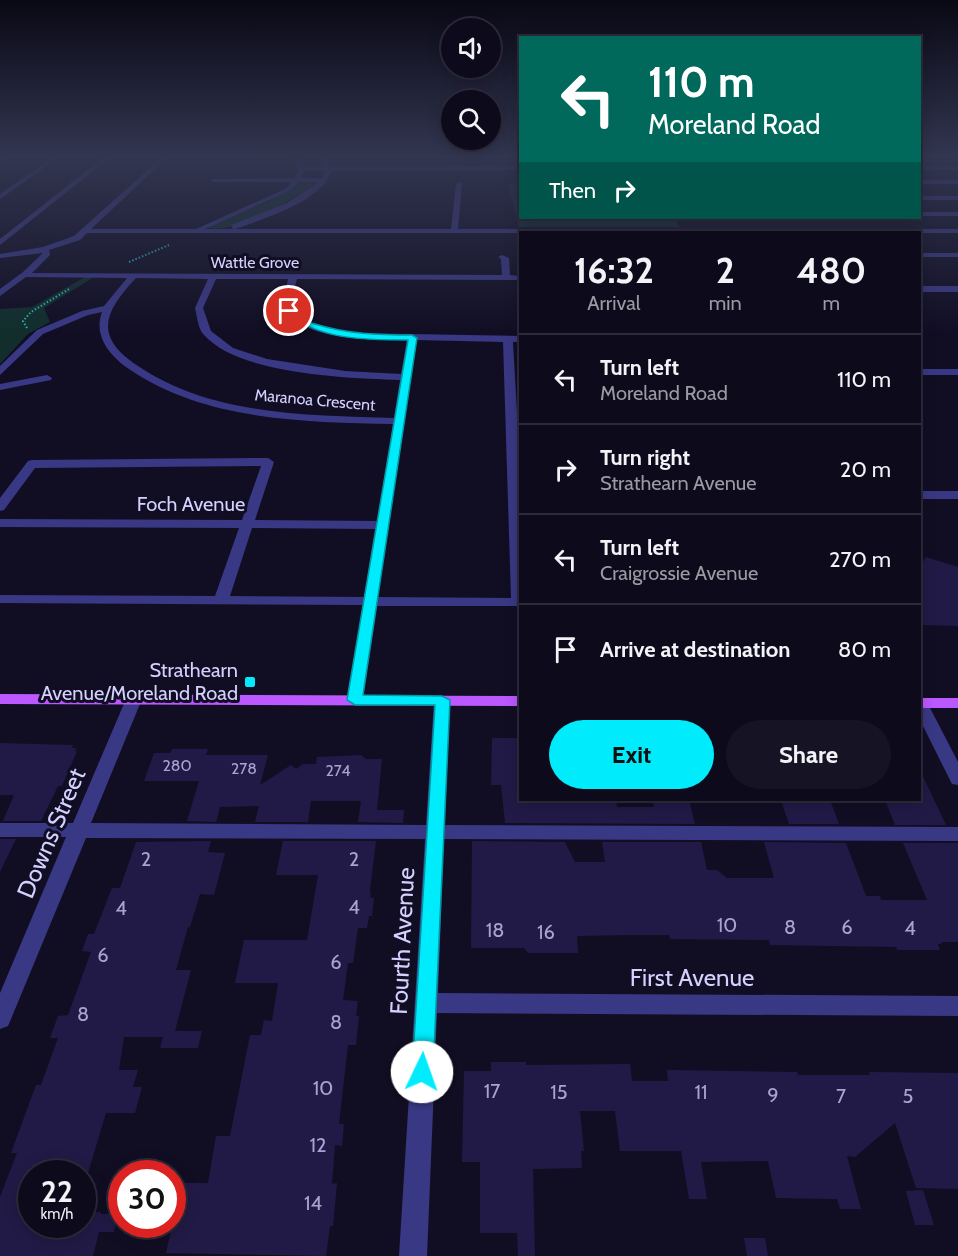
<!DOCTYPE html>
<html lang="en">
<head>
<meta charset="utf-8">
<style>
	:root { --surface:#0d0a1b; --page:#161324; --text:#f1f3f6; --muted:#9a9aa3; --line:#2d2b3a; --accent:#00ebfc }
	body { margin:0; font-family:Cabin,sans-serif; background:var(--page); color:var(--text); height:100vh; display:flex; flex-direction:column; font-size:22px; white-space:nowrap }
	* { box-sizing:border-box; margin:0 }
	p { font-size:20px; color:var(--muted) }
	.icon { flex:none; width:33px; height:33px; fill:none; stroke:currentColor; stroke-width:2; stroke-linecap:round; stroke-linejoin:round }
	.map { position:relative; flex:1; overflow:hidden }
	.panel { position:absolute; left:519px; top:231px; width:402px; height:570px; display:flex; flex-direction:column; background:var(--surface); border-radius:0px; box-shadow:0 3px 15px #0003,0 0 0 2px var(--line) }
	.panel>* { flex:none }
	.guide { position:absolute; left:519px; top:36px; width:402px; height:183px; border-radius:0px; box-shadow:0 3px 15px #0003,0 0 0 2px var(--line); background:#00695c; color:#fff; overflow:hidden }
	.tools { position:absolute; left:441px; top:18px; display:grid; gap:12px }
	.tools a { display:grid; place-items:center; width:60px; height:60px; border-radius:50%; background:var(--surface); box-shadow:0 3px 15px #0003,0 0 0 2px var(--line); font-size:30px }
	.speed { position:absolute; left:18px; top:1160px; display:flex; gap:12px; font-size:30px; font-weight:700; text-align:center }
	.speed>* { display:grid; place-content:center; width:78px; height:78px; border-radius:50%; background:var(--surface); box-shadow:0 3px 15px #0003,0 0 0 2px var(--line); line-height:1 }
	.speed small { font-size:15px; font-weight:400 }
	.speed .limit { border:9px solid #d22; background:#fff; color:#111 }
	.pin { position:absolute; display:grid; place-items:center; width:51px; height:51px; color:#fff; margin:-26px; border:3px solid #fff; border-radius:50%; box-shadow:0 2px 6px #0007 }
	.me { position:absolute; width:66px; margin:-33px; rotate:3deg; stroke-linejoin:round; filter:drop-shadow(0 0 4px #0008) }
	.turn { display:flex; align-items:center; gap:21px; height:126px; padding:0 30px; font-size:27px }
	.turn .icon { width:78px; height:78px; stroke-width:2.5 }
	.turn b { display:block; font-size:42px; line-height:51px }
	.then { display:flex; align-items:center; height:57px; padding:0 30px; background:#0003; gap:12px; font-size:22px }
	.eta { display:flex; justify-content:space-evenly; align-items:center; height:102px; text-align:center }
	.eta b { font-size:36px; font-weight:800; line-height:42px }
	.primary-button { display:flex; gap:12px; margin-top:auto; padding:12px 30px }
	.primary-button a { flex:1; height:69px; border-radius:36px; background:var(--accent); color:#111; font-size:24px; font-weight:800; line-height:69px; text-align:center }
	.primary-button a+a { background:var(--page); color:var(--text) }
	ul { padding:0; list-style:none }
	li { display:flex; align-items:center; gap:18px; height:90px; padding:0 30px; border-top:2px solid var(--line) }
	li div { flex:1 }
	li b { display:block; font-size:22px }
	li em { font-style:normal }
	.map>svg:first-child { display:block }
	.green { fill:#112e2d }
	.building { fill:#211a46 }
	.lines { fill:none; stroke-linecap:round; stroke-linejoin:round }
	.path { stroke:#2db7ab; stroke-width:2; stroke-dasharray:1.5 2; stroke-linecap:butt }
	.minor { fill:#393884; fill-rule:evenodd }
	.major { fill:#bc58ff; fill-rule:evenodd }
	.route { fill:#00ebfc; stroke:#0099a4; stroke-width:1.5 }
	.poi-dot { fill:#00ebfc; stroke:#110e24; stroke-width:2 }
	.labels { text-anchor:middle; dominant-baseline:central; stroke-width:6; stroke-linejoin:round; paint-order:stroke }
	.far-street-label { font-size:16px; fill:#d5d1ff; stroke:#110e24 }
	.number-label { font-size:16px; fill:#a8a3d1 }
	.street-label { font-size:20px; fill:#d5d1ff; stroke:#110e24 }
	.poi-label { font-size:20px; fill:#d5d1ff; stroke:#110e24; text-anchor:end }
	.near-number-label { font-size:20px; fill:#a8a3d1 }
	.near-street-label { font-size:24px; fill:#d5d1ff; stroke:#110e24 }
</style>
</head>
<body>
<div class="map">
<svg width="958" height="1256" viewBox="0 0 958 1256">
	<rect width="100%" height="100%" fill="#110e24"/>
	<g class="green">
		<path d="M300 181 319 182C297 197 231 237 206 227L269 201Z"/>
		<polygon points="508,184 520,184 520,218 674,218 680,227 519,227"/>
		<polygon points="85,277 94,277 44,308 50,322 28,334 0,364 0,309 32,307"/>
	</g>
	<g class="building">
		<polygon points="926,557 958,567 958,626 920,625 920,567"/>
		<polygon points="492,738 520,738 520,800 616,800 617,807 654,807 652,800 689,800 695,824 505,823 501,785 491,785"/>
		<polygon points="0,743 73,745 72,748 76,748 75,751 77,751 62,786 58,786 41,821 3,821 14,795 0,795"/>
		<polygon points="172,749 208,749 206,755 268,755 260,785 291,765 296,769 303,764 316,764 317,757 361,755 366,759 382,759 377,810 404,810 403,823 358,822 361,801 311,801 308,822 255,822 259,806 220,807 216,822 187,821 199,781 144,781 154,753 170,753"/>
		<polygon points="920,770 946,825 895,825 885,800 920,800"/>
		<polygon points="781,800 830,800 839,824 789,824"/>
		<polygon points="0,839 16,839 0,872"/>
		<polygon points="211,841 208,852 225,853 214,895 200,894 190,927 188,927 176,970 191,970 175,1031 202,1031 198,1048 160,1048 163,1037 124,1037 119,1070 138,1070 133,1087 142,1087 135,1113 106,1113 88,1173 32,1173 32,1224 82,1224 82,1212 101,1212 101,1214 118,1214 114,1232 99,1232 93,1256 0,1256 0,1197 17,1153 11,1153 36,1085 41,1085 58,1038 50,1038 58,1016 68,1015 91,952 82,951 88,934 94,934 112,888 120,888 136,842"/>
		<polygon points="283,841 376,841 370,890 371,898 374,898 372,916 369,916 367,928 358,928 353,963 348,963 343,1000 358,1001 356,1016 359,1016 356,1045 348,1045 339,1124 344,1124 342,1146 335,1145 332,1184 337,1183 333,1226 330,1226 326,1256 166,1253 175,1212 185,1212 185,1183 208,1183 216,1136 230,1136 250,1035 261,1035 264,1020 272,1021 278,983 235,983 244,940 307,940 318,875 276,875"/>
		<polygon points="472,841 565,842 575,862 605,862 602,842 701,842 707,870 717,870 727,878 774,878 764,842 846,843 866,896 880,896 881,900 927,900 903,843 958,843 958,942 941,942 942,944 938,944 940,950 897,950 896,947 770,945 769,940 670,939 669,935 630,935 577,936 578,953 528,953 524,948 471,948"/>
		<polygon points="491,1062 526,1062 526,1065 630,1064 632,1081 668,1081 667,1070 797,1072 798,1075 870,1075 869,1072 958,1073 958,1189 916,1188 895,1123 855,1157 847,1156 861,1209 840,1209 837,1199 776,1198 768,1161 701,1162 707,1199 689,1199 681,1151 620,1151 615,1111 580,1111 584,1151 581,1151 582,1168 533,1169 535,1256 518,1256 517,1233 480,1233 480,1162 462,1162 464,1071 491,1071"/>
		<polygon points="923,1190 934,1225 915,1225 906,1191"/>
		<polygon points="744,1238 765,1238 768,1256 747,1256"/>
	</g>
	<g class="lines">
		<g class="path">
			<polyline points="129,262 169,245"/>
			<polyline points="27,328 23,321 31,312 69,289"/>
		</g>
		<g class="minor">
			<polygon points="8,157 0,162 0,158"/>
			<polygon points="53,157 60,157 0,199 0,194"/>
			<polygon points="104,157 111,157 0,245 0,239"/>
			<path d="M162 157H168L91 229H196L285 189 292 182H213L211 179 295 178 298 171 292 157H298L302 167H325L318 157H324L331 167 520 166V170L331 171C323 201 263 219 235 229H451L456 184 459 182 462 184 458 229H958V233H87L80 240 49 250 50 255 32 273 502 275 501 259 498 257 502 255 509 258 510 275 520 276V280L297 279 290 305 293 310 309 322 351 333 520 336V342H513L520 466V606H377L363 700 361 704H349L347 700 363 605 0 603V595L215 596 239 528 0 527V519L242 520 261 466 35 468 4 510 0 511V498L28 461 32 460 268 458 274 462 255 520 377 521 393 424C304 422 205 421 129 369 110 356 93 336 102 312L88 315 43 334 0 375V366L37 330 82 311 104 306 127 278 26 277 0 296V289L23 272 43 253 0 258V254L43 247 74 236ZM304 171H325L323 178H301ZM299 182H319L287 203 231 225 233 229H205L289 191ZM136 278 208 279 195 308C197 316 198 329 204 335 240 375 348 378 400 380L394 418C308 415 212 416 138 366 93 336 104 312 136 278ZM216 279H288L282 305C300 342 372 339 407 340L401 374 345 371 267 359 233 348 211 331 203 308ZM416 340 503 342 511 598 378 597ZM252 528 375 529 364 597 230 596Z"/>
			<rect x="920" y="166" width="38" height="4"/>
			<rect x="920" y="180" width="38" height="4"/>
			<rect x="920" y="196" width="38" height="4"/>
			<rect x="920" y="212" width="38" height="4"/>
			<rect x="920" y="253" width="38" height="4"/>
			<rect x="920" y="286" width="38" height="6"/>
			<rect x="920" y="369" width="38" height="6"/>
			<polygon points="47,375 52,378 51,380 0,390 0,384"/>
			<rect x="920" y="491" width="38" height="8"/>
			<polygon points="134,694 140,695 142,699 91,823 426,825 434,701 436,697 448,697 450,701 445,825 958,827 958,841 444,839 438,993 958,996 958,1016 437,1013 427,1256 399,1256 425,839 86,838 11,1019 8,1026 0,1029 0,993 66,837 0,837 0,823 73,823 126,699 128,695"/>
			<polygon points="920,699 926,700 928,704 958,762 958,785 952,784 920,720"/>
		</g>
		<g class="major">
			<polygon points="0,694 520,696 520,706 0,704"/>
			<rect x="920" y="698" width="38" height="10"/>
		</g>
	</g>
	<linearGradient id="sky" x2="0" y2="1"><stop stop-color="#090814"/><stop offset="0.47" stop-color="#323650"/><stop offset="1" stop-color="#323650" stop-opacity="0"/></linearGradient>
	<rect width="958" height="333" fill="url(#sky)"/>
	<path class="route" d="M286 309C297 309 304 321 315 324 347 334 379 335 412 335L417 338 363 695 442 696 450 700 433 1072 430 1079 422 1082 415 1079 412 1072 435 705H355L347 700 408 340C365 340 321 340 286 313Z"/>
	<rect class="poi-dot" x="244" y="676" width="12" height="12" rx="3"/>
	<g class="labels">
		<g class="far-street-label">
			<text x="255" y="262">Wattle Grove</text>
			<text transform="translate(315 400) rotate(5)">Maranoa Crescent</text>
		</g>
		<g class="number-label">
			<text x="177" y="765">280</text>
			<text x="244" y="768">278</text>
			<text x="338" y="770">274</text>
		</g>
		<g class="street-label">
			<text x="191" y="504">Foch Avenue</text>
		</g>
		<g class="poi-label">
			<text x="238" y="670">Strathearn<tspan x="238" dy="23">Avenue/Moreland Road</tspan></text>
		</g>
		<g class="near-number-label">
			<text x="146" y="859">2</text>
			<text x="354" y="859">2</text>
			<text x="354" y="907">4</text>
			<text x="121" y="908">4</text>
			<text x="727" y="925">10</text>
			<text x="790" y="927">8</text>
			<text x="847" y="927">6</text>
			<text x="910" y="928">4</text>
			<text x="495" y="930">18</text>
			<text x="546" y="932">16</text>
			<text x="103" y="955">6</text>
			<text x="336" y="962">6</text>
			<text x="83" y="1014">8</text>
			<text x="336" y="1022">8</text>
			<text x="323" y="1088">10</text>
			<text x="492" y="1091">17</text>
			<text x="559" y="1092">15</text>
			<text x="701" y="1092">11</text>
			<text x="773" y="1095">9</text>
			<text x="841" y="1096">7</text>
			<text x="908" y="1096">5</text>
			<text x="318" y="1145">12</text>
			<text x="313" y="1203">14</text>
		</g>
		<g class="near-street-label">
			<text transform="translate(51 833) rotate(-67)">Downs Street</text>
			<text transform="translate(402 941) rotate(-87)">Fourth Avenue</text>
			<text x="692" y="977">First Avenue</text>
		</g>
	</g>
</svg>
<div class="tools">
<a><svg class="icon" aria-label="sound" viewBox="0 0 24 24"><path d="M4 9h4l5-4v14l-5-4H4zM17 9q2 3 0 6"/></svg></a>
<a><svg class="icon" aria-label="search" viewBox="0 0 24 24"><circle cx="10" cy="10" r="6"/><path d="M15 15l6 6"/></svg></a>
</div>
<div class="speed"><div>22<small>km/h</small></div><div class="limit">30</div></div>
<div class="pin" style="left:289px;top:311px;background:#d93025"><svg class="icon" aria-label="arrive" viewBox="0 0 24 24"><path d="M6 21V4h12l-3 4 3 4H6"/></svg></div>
<svg class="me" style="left:422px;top:1072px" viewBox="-20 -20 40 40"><circle r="19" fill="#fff"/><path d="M0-13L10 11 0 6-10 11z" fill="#00ebfc"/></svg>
<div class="guide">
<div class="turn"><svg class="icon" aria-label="left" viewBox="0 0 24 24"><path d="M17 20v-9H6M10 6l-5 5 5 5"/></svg><div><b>110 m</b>Moreland Road</div></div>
<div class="then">Then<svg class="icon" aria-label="right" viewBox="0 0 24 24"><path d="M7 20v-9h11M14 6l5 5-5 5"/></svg></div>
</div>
<section class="panel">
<div class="eta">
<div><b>16:32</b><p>Arrival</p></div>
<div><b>2</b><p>min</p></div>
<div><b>480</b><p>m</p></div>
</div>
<ul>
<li><svg class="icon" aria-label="left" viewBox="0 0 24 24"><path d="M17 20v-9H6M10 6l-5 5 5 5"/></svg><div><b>Turn left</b><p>Moreland Road</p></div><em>110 m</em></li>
<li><svg class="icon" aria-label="right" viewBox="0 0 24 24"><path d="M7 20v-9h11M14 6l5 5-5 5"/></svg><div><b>Turn right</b><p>Strathearn Avenue</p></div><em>20 m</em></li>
<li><svg class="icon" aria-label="left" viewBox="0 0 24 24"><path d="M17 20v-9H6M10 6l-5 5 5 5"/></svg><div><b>Turn left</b><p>Craigrossie Avenue</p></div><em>270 m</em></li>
<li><svg class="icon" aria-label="arrive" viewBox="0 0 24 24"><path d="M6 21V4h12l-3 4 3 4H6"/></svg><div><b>Arrive at destination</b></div><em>80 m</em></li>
</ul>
<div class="primary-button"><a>Exit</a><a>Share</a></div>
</section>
</div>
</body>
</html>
